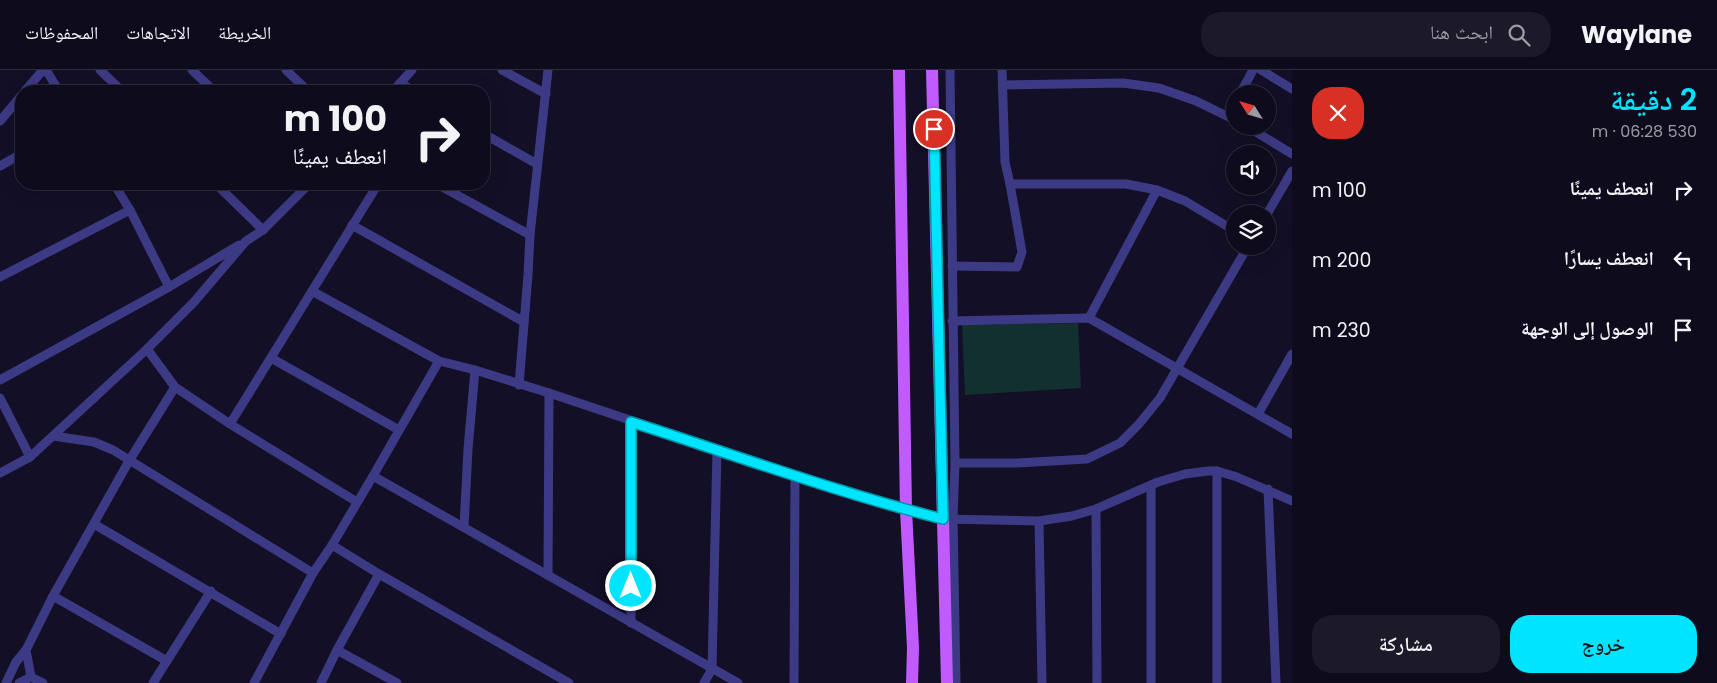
<!DOCTYPE html>
<html lang="ar">
<head>
<meta charset="utf-8">
<style>
	:root { --surface:#0e0b1c; --page:#1c1929; --text:#f1f3f6; --muted:#9b9ba3; --line:#2e2b3b; --accent:#00e5ff }
	body { margin:0; font-family:Poppins,"Noto Naskh Arabic",sans-serif; background:var(--page); color:var(--text); direction:rtl; height:100vh; display:flex; flex-direction:column; font-size:19px; white-space:nowrap }
	* { box-sizing:border-box; margin:0 }
	p { font-size:16px; color:var(--muted) }
	.icon { flex:none; width:28px; height:28px; fill:none; stroke:currentColor; stroke-width:2; stroke-linecap:round; stroke-linejoin:round }
	.map { position:relative; flex:1; overflow:hidden; direction:ltr }
	.sheet { display:flex; flex-direction:column; background:var(--surface); width:425px }
	.sheet>* { flex:none }
	.top-card { position:absolute; left:15px; top:15px; width:475px; height:105px; border-radius:20px; box-shadow:0 5px 20px #0002,0 0 0 1px var(--line); direction:rtl; background:#0e0b1c; color:var(--text); overflow:hidden }
	.needle { width:32px; rotate:307deg }
	.fabs { position:absolute; left:1226px; top:15px; display:grid; gap:10px }
	.fabs a { display:grid; place-items:center; width:50px; height:50px; border-radius:50%; background:var(--surface); box-shadow:0 5px 20px #0002,0 0 0 1px var(--line); font-size:25px }
	.pin { position:absolute; display:grid; place-items:center; width:42px; height:42px; color:#fff; margin:-21px; border:2px solid #fff; border-radius:50%; box-shadow:0 1px 5px #0007 }
	.me { position:absolute; width:55px; margin:-28px; rotate:0deg; stroke-linejoin:round; filter:drop-shadow(0 0 4px #0008) }
	.turn { display:flex; align-items:center; gap:18px; height:105px; padding:0 20px; font-size:22px }
	.turn .icon { width:65px; height:65px; stroke-width:2.5 }
	.turn b { display:block; font-size:35px; line-height:42px }
	.round { display:grid; place-items:center; flex:none; width:52px; height:52px; border-radius:20px; background:var(--page) }
	.summary { display:flex; align-items:center; justify-content:space-between; height:85px; padding:0 20px }
	h1 { font-size:30px; font-weight:600; line-height:38px; color:var(--accent) }
	.primary-button { display:flex; gap:10px; margin-top:auto; padding:10px 20px }
	.primary-button a { flex:1; height:58px; border-radius:20px; background:var(--accent); color:#111; font-size:20px; font-weight:600; line-height:58px; text-align:center }
	.primary-button a+a { background:var(--page); color:var(--text) }
	ul { padding:0; list-style:none }
	li { display:flex; align-items:center; gap:15px; height:70px; padding:0 20px }
	li div { flex:1 }
	li b { display:block; font-size:19px }
	li em { font-style:normal }
	header { display:flex; align-items:center; gap:30px; box-sizing:border-box; height:70px; padding:0 25px; background:var(--surface); border-bottom:1px solid var(--line) }
	header strong { font-size:24px }
	nav { display:flex; gap:28px; margin-inline-start:auto; font-size:18px }
	.search { width:350px; height:45px; background:var(--page); display:flex; align-items:center; gap:12px; box-sizing:border-box; padding:0 18px; border-radius:20px; color:var(--muted); font-size:19px }
	main { display:flex; flex:1; min-height:0 }
	.map>svg:first-child { display:block }
	.green { fill:#12302f }
	.lines { fill:none; stroke-linecap:round; stroke-linejoin:round }
	.street { stroke:#3d3a85; stroke-width:9 }
	.primary { stroke:#c25bff; stroke-width:12 }
	.route-casing { stroke:#0095a6; stroke-width:12 }
	.route { stroke:#00e5ff; stroke-width:9 }
</style>
</head>
<body>
<header>
<strong>Waylane</strong>
<div class="search"><svg class="icon" aria-label="search" viewBox="0 0 24 24"><circle cx="10" cy="10" r="6"/><path d="M15 15l6 6"/></svg>ابحث هنا</div>
<nav><a>الخريطة</a><a>الاتجاهات</a><a>المحفوظات</a></nav>
</header>
<main>
<section class="sheet">
<div class="summary"><div><h1>2 دقيقة</h1><p>530 m · 06:28</p></div><a class="round" style="background:#d93025;color:#fff"><svg class="icon" aria-label="close" viewBox="0 0 24 24"><path d="M6 6l12 12M18 6L6 18"/></svg></a></div>
<ul>
<li><svg class="icon" aria-label="right" viewBox="0 0 24 24"><path d="M7 20v-9h11M14 6l5 5-5 5"/></svg><div><b>انعطف يمينًا</b></div><em>100 m</em></li>
<li><svg class="icon" aria-label="left" viewBox="0 0 24 24"><path d="M17 20v-9H6M10 6l-5 5 5 5"/></svg><div><b>انعطف يسارًا</b></div><em>200 m</em></li>
<li><svg class="icon" aria-label="arrive" viewBox="0 0 24 24"><path d="M6 21V4h12l-3 4 3 4H6"/></svg><div><b>الوصول إلى الوجهة</b></div><em>230 m</em></li>
</ul>
<div class="primary-button"><a>خروج</a><a>مشاركة</a></div>
</section>
<div class="map">
<svg width="1292" height="613" viewBox="0 0 1292 613">
	<rect width="100%" height="100%" fill="#130f26"/>
	<polygon class="green" points="1078,253 1081,318 965,325 962,255"/>
	<g class="lines">
		<g class="street">
			<polyline points="46,0 59,21"/>
			<polyline points="100,0 122,21"/>
			<polyline points="192,0 214,21"/>
			<polyline points="286,0 308,21"/>
			<polyline points="502,0 546,24"/>
			<polyline points="950,0 955,393 953,448 956,613"/>
			<polyline points="1002,0 1005,92 1010,114 1126,114 1157,120 1185,131 1235,161"/>
			<polyline points="1261,0 1292,19"/>
			<polyline points="400,13 414,21"/>
			<polyline points="1003,15 1123,13 1159,18 1196,31 1235,50"/>
			<polyline points="25,21 43,0"/>
			<polyline points="393,21 412,0"/>
			<polyline points="1240,24 1253,0"/>
			<polyline points="1228,46 1235,33"/>
			<polyline points="0,51 21,26"/>
			<polyline points="1246,56 1292,84"/>
			<polyline points="484,64 537,94"/>
			<polyline points="0,96 21,84"/>
			<polyline points="114,114 130,140 169,217"/>
			<polyline points="216,114 263,160"/>
			<polyline points="437,114 530,165"/>
			<polyline points="1267,144 1292,101"/>
			<polyline points="352,155 524,252"/>
			<polyline points="952,196 1017,197 1022,182 1010,114"/>
			<polyline points="0,207 130,140"/>
			<polyline points="312,221 439,291 475,300 549,323 795,405 906,440 943,449 1039,451 1072,446 1096,439 1158,412 1185,404 1208,401 1217,401 1237,407 1292,431"/>
			<polyline points="1089,248 1157,120"/>
			<polyline points="952,251 1089,248 1292,364"/>
			<polyline points="147,279 175,317 230,354 357,432"/>
			<polyline points="271,288 399,360"/>
			<polyline points="0,310 169,217 239,175"/>
			<polyline points="519,315 528,205 530,165 548,0"/>
			<polyline points="0,328 30,387"/>
			<polyline points="1258,344 1292,284"/>
			<polyline points="230,354 378,114"/>
			<polyline points="53,366 94,372 113,380 313,503"/>
			<polyline points="955,393 1017,393 1087,389 1120,373 1139,354 1160,328 1248,176"/>
			<polyline points="1217,401 1217,613"/>
			<polyline points="0,403 30,387 147,279 194,232 246,171 263,160 309,114"/>
			<polyline points="373,406 738,613"/>
			<polyline points="1151,416 1151,613"/>
			<polyline points="1268,419 1276,613"/>
			<polyline points="1096,439 1097,613"/>
			<polyline points="1039,451 1042,613"/>
			<polyline points="94,454 281,564"/>
			<polyline points="464,457 468,379 475,300"/>
			<polyline points="332,475 379,504 569,613"/>
			<polyline points="548,505 549,323"/>
			<polyline points="53,526 167,591"/>
			<polyline points="631,553 631,352"/>
			<polyline points="26,580 31,607"/>
			<polyline points="337,580 397,613"/>
			<polyline points="6,613 16,592 26,580 53,526 129,391 175,317"/>
			<polyline points="19,613 31,607 43,613"/>
			<polyline points="153,613 211,521"/>
			<polyline points="254,613 313,503 332,475 373,406 439,291"/>
			<polyline points="321,613 337,580 379,504"/>
			<polyline points="704,613 712,599 717,380"/>
			<polyline points="794,613 795,405"/>
		</g>
		<g class="primary">
			<polyline points="899,0 906,440 913,578 912,613"/>
			<polyline points="932,0 947,613"/>
		</g>
	</g>
	<g class="lines">
		<g class="route-casing">
			<path id="route" d="M631 516V352C735 385 838 423 943 449L934 59"/>
		</g>
		<use href="#route" class="route"/>
	</g>
</svg>
<div class="fabs">
<a><svg class="needle" viewBox="-14 -14 28 28"><path d="M0-13l5 13h-10z" fill="#e53935"/><path d="M0 13l5-13h-10z" fill="#9b9ba3"/></svg></a>
<a><svg class="icon" aria-label="sound" viewBox="0 0 24 24"><path d="M4 9h4l5-4v14l-5-4H4zM17 9q2 3 0 6"/></svg></a>
<a><svg class="icon" aria-label="layers" viewBox="0 0 24 24"><path d="M12 4l9 5-9 5-9-5zM3 14l9 5 9-5"/></svg></a>
</div>
<div class="pin" style="left:934px;top:59px;background:#d93025"><svg class="icon" aria-label="arrive" viewBox="0 0 24 24"><path d="M6 21V4h12l-3 4 3 4H6"/></svg></div>
<svg class="me" style="left:631px;top:516px" viewBox="-20 -20 40 40"><circle r="17" fill="#00e5ff" stroke="#fff" stroke-width="3"/><path d="M0-11L8 9 0 5-8 9z" fill="#fff"/></svg>
<div class="top-card">
<div class="turn"><svg class="icon" aria-label="right" viewBox="0 0 24 24"><path d="M7 20v-9h11M14 6l5 5-5 5"/></svg><div><b>100 m</b>انعطف يمينًا</div></div>
</div>
</div>
</main>
</body>
</html>
